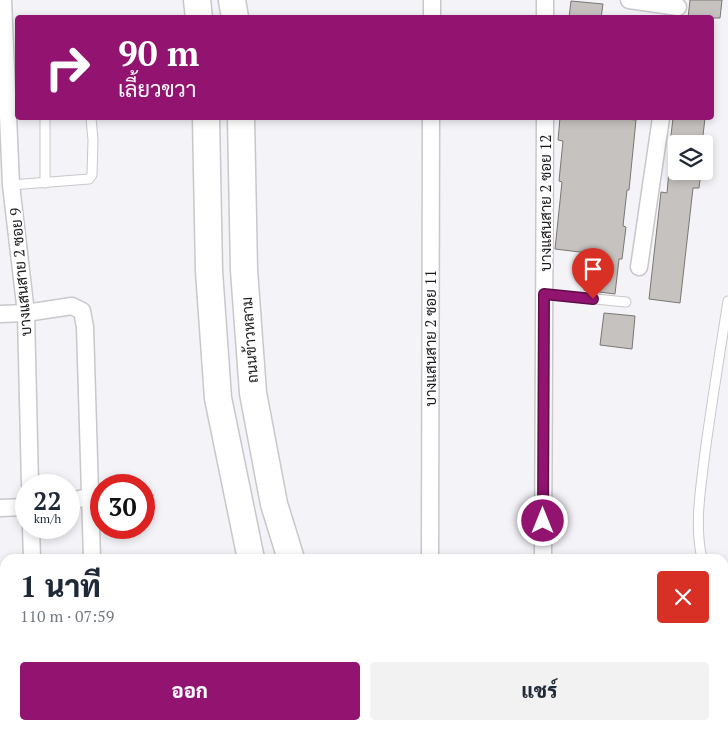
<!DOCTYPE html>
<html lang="th">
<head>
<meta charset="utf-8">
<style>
	:root { --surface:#fff; --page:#f2f2f3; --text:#1f2937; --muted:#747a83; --accent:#921470 }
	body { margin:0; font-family:"PT Serif",Sarabun,serif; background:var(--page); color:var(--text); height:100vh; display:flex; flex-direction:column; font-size:19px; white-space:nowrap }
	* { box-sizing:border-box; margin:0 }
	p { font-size:16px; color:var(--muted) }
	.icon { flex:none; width:28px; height:28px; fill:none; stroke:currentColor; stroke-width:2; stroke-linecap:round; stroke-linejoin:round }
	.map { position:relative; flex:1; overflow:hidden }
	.panel { position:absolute; left:0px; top:554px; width:729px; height:176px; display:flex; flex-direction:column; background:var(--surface); border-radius:15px 15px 0 0; box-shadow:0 2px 8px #0003 }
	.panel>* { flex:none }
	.top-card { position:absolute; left:15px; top:15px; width:699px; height:105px; border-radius:5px; box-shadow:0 2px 8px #0003; background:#921470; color:#fff; overflow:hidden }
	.tools { position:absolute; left:668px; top:135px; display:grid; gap:10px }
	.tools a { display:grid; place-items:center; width:45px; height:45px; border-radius:5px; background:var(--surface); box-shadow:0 2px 8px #0003; font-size:25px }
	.speed { position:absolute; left:15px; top:474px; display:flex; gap:10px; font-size:25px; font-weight:700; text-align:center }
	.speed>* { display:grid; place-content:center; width:65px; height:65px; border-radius:50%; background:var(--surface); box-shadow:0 2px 8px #0003; line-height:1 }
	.speed small { font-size:12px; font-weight:400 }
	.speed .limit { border:8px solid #d22; background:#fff; color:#111 }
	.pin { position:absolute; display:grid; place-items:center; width:42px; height:42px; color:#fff; margin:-51px -21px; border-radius:50% 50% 50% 0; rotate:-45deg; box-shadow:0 0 5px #0007 }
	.pin .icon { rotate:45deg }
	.me { position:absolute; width:55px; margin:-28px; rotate:0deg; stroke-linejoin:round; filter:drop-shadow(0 0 4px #0008) }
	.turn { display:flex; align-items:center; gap:18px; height:105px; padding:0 20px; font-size:22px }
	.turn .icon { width:65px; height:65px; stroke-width:2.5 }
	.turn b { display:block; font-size:35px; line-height:42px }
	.round { display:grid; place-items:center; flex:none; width:52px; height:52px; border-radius:5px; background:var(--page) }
	.summary { display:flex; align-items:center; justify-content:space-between; height:85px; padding:0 20px }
	h1 { font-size:30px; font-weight:800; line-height:38px }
	.primary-button { display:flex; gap:10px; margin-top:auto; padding:10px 20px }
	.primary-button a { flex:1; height:58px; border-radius:5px; background:var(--accent); color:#fff; font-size:20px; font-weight:800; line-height:58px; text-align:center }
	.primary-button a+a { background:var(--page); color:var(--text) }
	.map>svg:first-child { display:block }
	.building { fill:#c6c2bf; stroke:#7a7673 }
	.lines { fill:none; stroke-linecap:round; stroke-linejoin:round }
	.service-casing { stroke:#c8c7cb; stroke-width:11 }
	.minor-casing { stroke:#c8c7cb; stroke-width:19 }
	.primary-casing { stroke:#c8c7cb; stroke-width:29 }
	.service { stroke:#fff; stroke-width:9 }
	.minor { stroke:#fff; stroke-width:16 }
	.primary { stroke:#fff; stroke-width:26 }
	.route-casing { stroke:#5f0d49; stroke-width:12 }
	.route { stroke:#921470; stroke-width:9 }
	.labels { text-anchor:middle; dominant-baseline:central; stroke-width:4; stroke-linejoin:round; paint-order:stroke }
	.street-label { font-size:15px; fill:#1b1b1c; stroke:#fff }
</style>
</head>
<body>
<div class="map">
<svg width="728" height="729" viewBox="0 0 728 729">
	<rect width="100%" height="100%" fill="#f4f3f8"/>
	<g class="building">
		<polygon points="690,0 722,0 720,18 688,18"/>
		<polygon points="571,1 603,4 601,18 569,18"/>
		<polygon points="560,118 617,118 636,120 629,190 627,190 623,226 626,227 622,259 619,259 615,294 584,290 588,253 555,249 562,182 559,181 563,141 558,140"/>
		<polygon points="673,118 705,118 702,144 670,144"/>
		<polygon points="669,171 701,171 699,188 693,188 680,303 649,299 661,192 667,193"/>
		<polygon points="604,313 635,316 632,349 600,345"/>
	</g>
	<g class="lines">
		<g class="service-casing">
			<g id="service">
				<polyline points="45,118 45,183"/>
				<polyline points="11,185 89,179 92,175 93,140 91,118"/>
				<polyline points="544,294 626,302"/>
				<path d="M702 559C694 523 701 488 705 452 712 402 720 351 728 301"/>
			</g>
		</g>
		<g class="minor-casing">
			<g id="minor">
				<polyline points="3,0 11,185 26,313 30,485"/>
				<polyline points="629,0 678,7"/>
				<polyline points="432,18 432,0"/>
				<polyline points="545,18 545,0"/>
				<polyline points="639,267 661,118"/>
				<polyline points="0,314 26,313 72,306 82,311 85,327 92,559"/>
				<polyline points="69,501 89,497"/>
				<polyline points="0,508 26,507"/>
				<polyline points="31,528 32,559"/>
				<polyline points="430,559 431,118"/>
				<polyline points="543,559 545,118"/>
				<polyline points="726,670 728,669"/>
				<polyline points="0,699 5,699"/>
				<polyline points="38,725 38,729"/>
				<polyline points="98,725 98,729"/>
				<polyline points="189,725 189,729"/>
				<polyline points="244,725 244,729"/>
				<polyline points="431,725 431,729"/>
				<polyline points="542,729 542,725"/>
			</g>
		</g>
		<g class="primary-casing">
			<g id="primary">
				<polyline points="197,0 199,18"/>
				<polyline points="232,0 235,18"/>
				<polyline points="206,118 209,271 218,398 251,559"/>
				<polyline points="241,118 244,270 253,393 274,504 291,559"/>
				<polyline points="297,725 299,729"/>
				<polyline points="340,725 341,729"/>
			</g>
		</g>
		<use href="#service" class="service"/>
		<use href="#minor" class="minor"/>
		<use href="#primary" class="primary"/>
	</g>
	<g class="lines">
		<g class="route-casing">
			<polyline id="route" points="543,521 544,294 593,299"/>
		</g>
		<use href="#route" class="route"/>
	</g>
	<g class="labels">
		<g class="street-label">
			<text transform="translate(545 203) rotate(-90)">บางแสนสาย 2 ซอย 12</text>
			<text transform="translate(20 272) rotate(-95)">บางแสนสาย 2 ซอย 9</text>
			<text transform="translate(430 338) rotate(-90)">บางแสนสาย 2 ซอย 11</text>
			<text transform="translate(249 340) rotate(-94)">ถนนข้าวหลาม</text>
		</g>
	</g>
</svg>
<div class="tools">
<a><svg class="icon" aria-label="layers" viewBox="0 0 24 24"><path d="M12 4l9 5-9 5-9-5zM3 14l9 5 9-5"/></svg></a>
</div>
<div class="speed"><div>22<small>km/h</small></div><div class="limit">30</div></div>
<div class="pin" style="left:593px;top:299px;background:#d93025"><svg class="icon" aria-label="arrive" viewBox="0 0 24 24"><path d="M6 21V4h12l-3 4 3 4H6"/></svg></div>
<svg class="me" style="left:543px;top:521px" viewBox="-20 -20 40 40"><circle r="17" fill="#921470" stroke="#fff" stroke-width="3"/><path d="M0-11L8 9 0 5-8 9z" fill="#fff"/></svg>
<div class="top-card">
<div class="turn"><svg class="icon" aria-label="right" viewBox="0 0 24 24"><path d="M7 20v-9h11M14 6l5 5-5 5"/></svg><div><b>90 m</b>เลี้ยวขวา</div></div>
</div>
<section class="panel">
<div class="summary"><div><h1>1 นาที</h1><p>110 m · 07:59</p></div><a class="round" style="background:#d93025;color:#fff"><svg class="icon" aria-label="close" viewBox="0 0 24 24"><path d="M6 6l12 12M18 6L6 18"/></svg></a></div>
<div class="primary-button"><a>ออก</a><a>แชร์</a></div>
</section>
</div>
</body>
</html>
